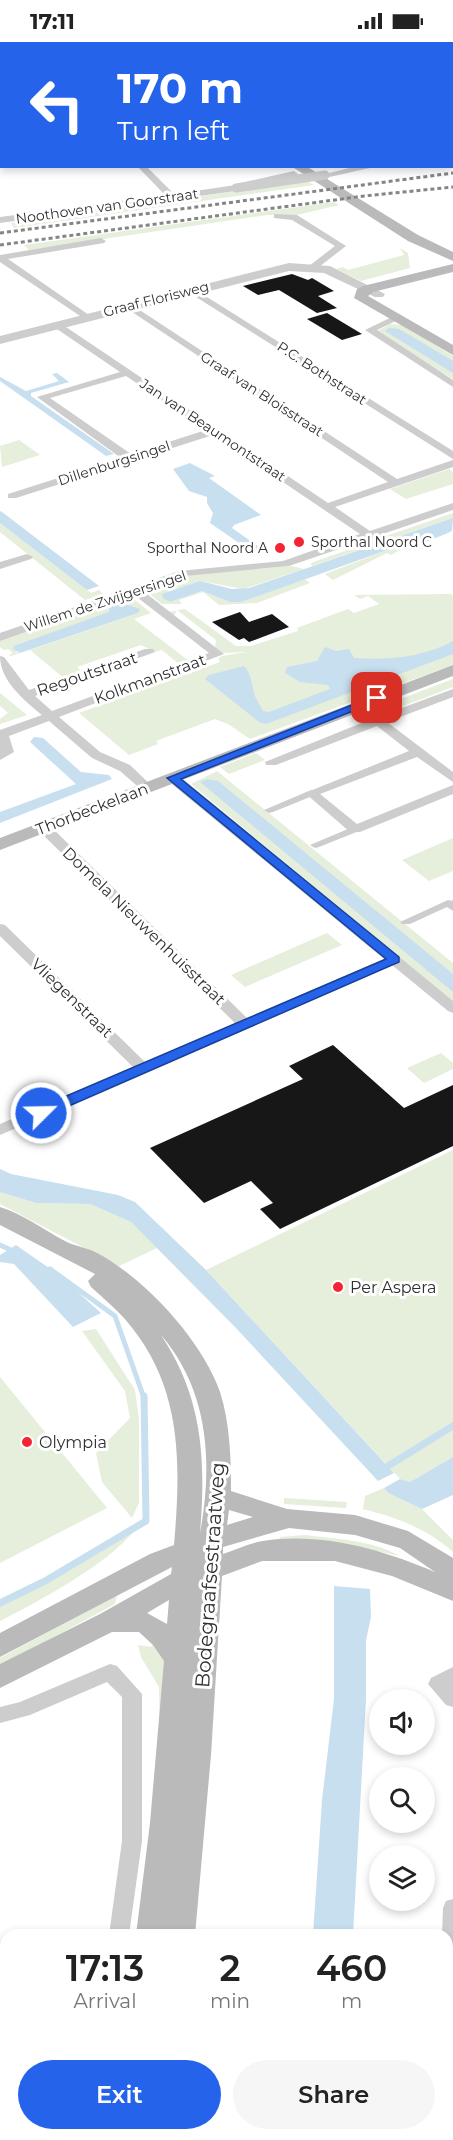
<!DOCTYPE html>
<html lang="en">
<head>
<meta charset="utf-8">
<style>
	:root { --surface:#fff; --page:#f6f6f6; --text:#222; --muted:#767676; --accent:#2563eb }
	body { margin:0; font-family:Montserrat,sans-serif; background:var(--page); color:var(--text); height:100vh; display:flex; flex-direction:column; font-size:22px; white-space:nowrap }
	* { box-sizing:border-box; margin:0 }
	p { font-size:20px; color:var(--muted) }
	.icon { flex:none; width:33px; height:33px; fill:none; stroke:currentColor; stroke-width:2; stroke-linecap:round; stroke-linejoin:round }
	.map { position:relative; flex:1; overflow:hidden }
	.sheet { position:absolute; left:0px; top:1887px; width:453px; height:212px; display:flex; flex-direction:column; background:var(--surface); border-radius:18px 18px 0 0; box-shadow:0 3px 9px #0003 }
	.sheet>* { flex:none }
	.guide { position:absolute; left:0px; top:0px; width:453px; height:126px; box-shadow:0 3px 9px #0003; background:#2563eb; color:#fff; overflow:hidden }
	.fabs { position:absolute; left:369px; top:1647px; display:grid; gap:12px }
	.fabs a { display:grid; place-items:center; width:66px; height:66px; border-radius:50%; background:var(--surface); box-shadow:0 3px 9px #0003; font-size:30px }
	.pin { position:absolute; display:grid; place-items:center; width:51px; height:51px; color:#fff; margin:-26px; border-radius:12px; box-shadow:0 3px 9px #0006 }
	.me { position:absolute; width:66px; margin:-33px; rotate:67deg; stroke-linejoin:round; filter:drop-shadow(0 0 4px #0008) }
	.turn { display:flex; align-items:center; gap:21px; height:126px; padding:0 18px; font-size:27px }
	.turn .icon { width:78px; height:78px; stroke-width:2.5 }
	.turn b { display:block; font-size:42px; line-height:51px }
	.eta { display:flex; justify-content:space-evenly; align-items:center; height:102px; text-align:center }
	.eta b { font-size:36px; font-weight:600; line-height:42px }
	.cta { display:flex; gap:12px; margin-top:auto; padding:12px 18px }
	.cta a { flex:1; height:69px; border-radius:36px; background:var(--accent); color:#fff; font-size:24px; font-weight:600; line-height:69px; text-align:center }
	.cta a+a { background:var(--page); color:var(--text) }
	.status { display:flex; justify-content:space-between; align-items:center; height:42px; padding:0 30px; background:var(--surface); direction:ltr }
	.status svg { height:16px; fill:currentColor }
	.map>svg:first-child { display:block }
	.green { fill:#e6eedc }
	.water { fill:#c7dfef }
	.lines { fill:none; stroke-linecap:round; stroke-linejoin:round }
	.stream-far1 { stroke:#c7dfef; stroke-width:5 }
	.stream { stroke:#c7dfef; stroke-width:7 }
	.building { fill:#171717 }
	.pedestrian { fill:#cdcdcd; fill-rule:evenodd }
	.minor { fill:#cdcdcd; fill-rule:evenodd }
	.tertiary { fill:#cdcdcd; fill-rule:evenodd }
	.secondary { fill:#bababa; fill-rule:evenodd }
	.rail { stroke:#858585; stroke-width:3; stroke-dasharray:4 3; stroke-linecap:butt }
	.minor-bridge { stroke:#cdcdcd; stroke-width:9 }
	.route { fill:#2563eb; stroke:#184099; stroke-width:1.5 }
	.poi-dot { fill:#f42432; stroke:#fff; stroke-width:2 }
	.labels { text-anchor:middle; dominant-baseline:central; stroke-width:6; stroke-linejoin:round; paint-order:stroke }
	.far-street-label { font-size:14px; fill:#303030; stroke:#fff }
	.far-poi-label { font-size:14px; fill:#303030; stroke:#fff; text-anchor:start }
	.street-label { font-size:16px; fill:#303030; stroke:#fff }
	.poi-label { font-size:16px; fill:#303030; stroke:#fff; text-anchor:start }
	.near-street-label { font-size:20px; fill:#303030; stroke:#fff }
</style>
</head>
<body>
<div class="status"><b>17:11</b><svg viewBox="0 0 49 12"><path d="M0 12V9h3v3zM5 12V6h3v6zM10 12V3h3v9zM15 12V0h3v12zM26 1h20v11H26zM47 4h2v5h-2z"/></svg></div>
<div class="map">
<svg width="453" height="2098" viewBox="0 0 453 2098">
	<rect width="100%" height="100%" fill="#fff"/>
	<g class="green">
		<polygon points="307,139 314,143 14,186 11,181"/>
		<polygon points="334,160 339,163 297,173 267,173 29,208 24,203"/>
		<polygon points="400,206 408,211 410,226 361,239 336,227 343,225 348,228 404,213"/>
		<polygon points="390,282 403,283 453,314 453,337 376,290"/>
		<polygon points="19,398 40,413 2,425 0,404"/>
		<polygon points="449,427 453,430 453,442 406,457 390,447"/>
		<polygon points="453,471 453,476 312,524 311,521 370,500 368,497 377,494 380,496"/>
		<polygon points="0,481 87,548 91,551 99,548 103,552 85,558 0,490"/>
		<polygon points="390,507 400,508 391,513 387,511 333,538 325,532"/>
		<polygon points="291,524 304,527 243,547 200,539 163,552 170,560 202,549 230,560 241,560 305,537 310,541 257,561 219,563 203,550 179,558 182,562 162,562 147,550 190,533"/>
		<polygon points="451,552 453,554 453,623 250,697 228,682 215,677 156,699 158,702 129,713 79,671 220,620 218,617 222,614 247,610 222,611 215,605 216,598 177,568 174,574 169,570 185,567 236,604 251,604 298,589 297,586 302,584 348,567 354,571 379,562 368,554 360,557 354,553"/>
		<polygon points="130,554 151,571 134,577 189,619 179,622 162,608 155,610 141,603 77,625 83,631 65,637 30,608 138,571 110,570 15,610 20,611 11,614 9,613 13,611 8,607 4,608 0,605 0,598"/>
		<polygon points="453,637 453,645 385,671 377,666"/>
		<polygon points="0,651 27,673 0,682 0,677 8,671 0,664"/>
		<polygon points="256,711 265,718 229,732 220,725"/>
		<polygon points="217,729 453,921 453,961 191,742"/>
		<polygon points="453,796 453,829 429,839 402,818"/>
		<polygon points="327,891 342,903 245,945 231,933"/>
		<polygon points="441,1011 453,1021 453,1027 424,1041 407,1026"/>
		<polygon points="453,1108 453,1415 410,1440 400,1437 206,1228"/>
		<polygon points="0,1150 36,1161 90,1162 131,1180 157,1206 119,1224 0,1162"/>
		<polygon points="96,1287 135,1348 139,1377 139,1461 132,1476 102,1440 96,1411 130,1376 125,1349 82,1289"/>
		<polygon points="0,1335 107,1466 0,1521"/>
		<path d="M384 1446 388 1451 422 1467 453 1498V1510C426 1486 398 1476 363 1467L365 1454Z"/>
		<polygon points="284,1456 347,1460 346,1466 284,1462"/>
		<path d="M134 1489C105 1524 41 1558 0 1579V1564L68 1529Z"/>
		<path d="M305 1493C336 1497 372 1498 400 1514L358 1505 281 1500 280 1495Z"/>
		<polygon points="117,1553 115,1562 0,1624 0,1616"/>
		<polygon points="156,1600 166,1612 160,1702 159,1645 141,1615 138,1603 151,1605"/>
	</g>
	<g class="water">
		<polygon points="389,286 399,287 453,319 453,331 385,289"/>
		<polygon points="57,331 69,340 31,351 31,354 114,412 106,414 0,339 0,335 26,349 59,339 52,332"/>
		<polygon points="190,421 215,434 209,436 261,473 234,483 232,486 265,509 262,512 255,512 210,481 213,471 207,461 207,455 189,449 173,427"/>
		<polygon points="0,469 2,470 99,544 87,548 0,481"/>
		<path d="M453 476 452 489C437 496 406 509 390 507L241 560H230L202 549 170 560 163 556 162 552 200 539 232 547 249 546Z"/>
		<polygon points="121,561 140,567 138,571 20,611 13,607 14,604 109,570 109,565"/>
		<path d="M453 599V612L266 682 259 680 205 637 209 633 244 624C251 632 252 642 254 651 255 656 260 663 263 669L269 670 330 647 328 643 300 640 285 631 287 625 317 619 325 605 336 609 349 607 354 616C388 618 422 616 453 599Z"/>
		<polygon points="34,695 43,696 81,730 109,733 112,737 0,781 0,770 76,742 30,700"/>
		<polygon points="207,737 218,739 453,932 453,950 200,740"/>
		<polygon points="0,1127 11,1132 118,1153 135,1160 206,1228 394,1431 378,1439 235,1285 131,1180 90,1162 36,1161 0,1150"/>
		<polygon points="16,1203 59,1233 101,1271 73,1285 14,1222 0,1220 0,1213"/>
		<polygon points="453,1415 453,1453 422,1467 388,1451 384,1446 400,1437 410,1440"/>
		<polygon points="334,1544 370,1547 371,1575 366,1598 366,1657 353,1893 313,1893 322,1758 334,1657"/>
	</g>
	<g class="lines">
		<g class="stream-far1">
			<polyline points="0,1203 15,1210"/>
			<polyline points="50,1227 115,1274 144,1356"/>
		</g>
		<g class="stream">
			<polyline points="388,1424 453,1384"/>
			<polyline points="0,1561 45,1539 146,1479 144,1354"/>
		</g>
	</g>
	<g class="building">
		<polygon points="292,232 308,238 312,236 334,249 318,254 337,266 317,271 279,248 258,253 243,244"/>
		<polygon points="327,271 362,292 342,298 307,277"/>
		<polygon points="240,570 249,580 272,572 289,585 249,600 244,596 239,598 212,580"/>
		<polygon points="333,1003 404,1066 453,1043 453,1104 280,1187 260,1167 273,1161 251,1139 204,1161 150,1106 303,1037 289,1024"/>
	</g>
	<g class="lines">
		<g class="pedestrian">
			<polygon points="102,0 109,0 111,2 103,2"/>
			<polygon points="140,0 147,0 139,2"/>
			<polygon points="0,7 2,7 2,12 0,11"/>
			<polygon points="311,748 315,749 316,751 315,753 273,770 269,771 264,768"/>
			<polygon points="355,784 360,787 359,789 319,805 315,806 310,803"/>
			<polygon points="448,858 453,859 453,866 447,865 410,882 402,882 400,880"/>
		</g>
		<g class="minor">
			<polygon points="255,0 263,0 253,2"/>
			<rect x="452" y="19" width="1" height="4"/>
			<rect x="0" y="44" width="2" height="4"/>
			<polygon points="452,90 453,90 453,96 452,95"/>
			<rect x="0" y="99" width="2" height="6"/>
			<polygon points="137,124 146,124 174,152 236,143 240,146 236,149 0,181 0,175 165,153"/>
			<polygon points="358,124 379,124 325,136 321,133"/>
			<polygon points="294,129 298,132 297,134 244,144 240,141"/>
			<polygon points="274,172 297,173 346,204 315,228 309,228 309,224 335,204 292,178 274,176"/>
			<polygon points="101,196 106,199 104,201 8,217 89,273 91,275 86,278 0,220 0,213"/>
			<polygon points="191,245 453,409 453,417 188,250 186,248"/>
			<path d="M129 261 397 437 453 418V425L335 465 370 489 453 461V468L289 524 185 534 143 549 224 612 59 675 100 710 130 723 154 746 148 750 143 749 120 729 92 716 49 679 9 694 14 710 0 718V688L42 673C24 658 0 639 0 614L4 615 29 648 145 607H153L155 610 35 654 52 669 209 611 133 552 0 599V591L179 529 283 519 360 492 213 393 16 456H8V452L121 416 37 355 120 330 54 285V281H60L328 461 388 440 126 266V262ZM126 334 206 388 131 412 50 356Z"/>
			<polygon points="394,274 402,276 377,288 453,338 453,345 365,288"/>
			<polygon points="27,512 33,515 31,517 0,527 0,520"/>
			<polygon points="453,647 453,655 387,680 453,730 453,740 417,715 320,752 357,782 453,743 453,752 360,790 350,790 305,751 409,709 377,684 276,723 266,723 265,720 369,678 353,666 353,660 361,660 380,674"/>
			<polygon points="173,732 178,733 453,959 453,971 448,969 392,923 0,1093 0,1082 133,1025 0,894 0,882 5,883 145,1020 235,981 38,788 36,785 38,782 48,782 247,976 384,917 168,739 167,736"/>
			<polygon points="453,858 453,869 444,863"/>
			<polygon points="110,1622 117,1624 142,1652 142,1799 129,1893 109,1893 122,1799 122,1655 107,1640 30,1673 0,1681 0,1665 20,1660"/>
			<polygon points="453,1625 453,1665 446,1663 428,1642 431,1636"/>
			<polygon points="453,1857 453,2098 438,2098 438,2092 447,2092 447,1893 442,1893 443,1866 446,1859"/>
			<polygon points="0,1904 6,1907 6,1940 0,1937"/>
			<polygon points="58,2092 80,2092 82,2098 60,2098"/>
		</g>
		<polygon class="tertiary" points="289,221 330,224 385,252 383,255 375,255 324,231 289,229 0,302 0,294"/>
		<g class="secondary">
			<polygon points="328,0 339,0 327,2"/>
			<rect x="0" y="69" width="2" height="6"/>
			<polygon points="291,124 306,124 418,193 453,210 453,219 408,199"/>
			<polygon points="453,222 453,230 373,250 368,254 453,303 453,313 354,256 357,247 363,244"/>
			<polygon points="453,623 453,634 0,808 0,796"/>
			<path d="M0 1165C23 1172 44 1188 65 1199 74 1204 85 1205 95 1210 143 1234 202 1298 220 1350 230 1381 231 1417 231 1449L287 1467 355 1473 408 1489 453 1516V1559L392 1534 335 1519H262L222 1534 211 1713 195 1893H136L150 1781 164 1619 153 1603 139 1590H112L0 1646V1622L100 1572 171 1532 172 1525 0 1615V1591L150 1512 174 1503C181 1420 183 1343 124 1276 114 1265 102 1255 91 1245L88 1239 95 1232 0 1183ZM161 1293C209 1349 213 1421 200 1491 206 1418 203 1356 161 1293ZM229 1468 253 1475 227 1483ZM289 1486 355 1493 400 1506 435 1530C381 1507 321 1490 263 1499 249 1501 235 1508 223 1512V1505ZM169 1558 167 1582 147 1571Z"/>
			<polygon points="113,2092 174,2092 174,2098 112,2098"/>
		</g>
		<g class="rail">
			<polyline points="0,191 453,131"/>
			<polyline points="0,203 364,154 453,145"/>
		</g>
		<polyline class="minor-bridge" points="236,146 325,133"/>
	</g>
	<polygon class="route" points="377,653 381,654 381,658 181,737 399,915 399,920 46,1074 36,1074 36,1067 386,917 167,736"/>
	<g class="poi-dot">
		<circle cx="299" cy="500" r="6"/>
		<circle cx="280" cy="506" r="6"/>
		<circle cx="338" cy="1245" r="6"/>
		<circle cx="27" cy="1400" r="6"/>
	</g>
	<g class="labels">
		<g class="far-street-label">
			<text transform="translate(107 164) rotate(-8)">Noothoven van Goorstraat</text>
			<text transform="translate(156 257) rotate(-14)">Graaf Florisweg</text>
			<text transform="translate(322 331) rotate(33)">P.C. Bothstraat</text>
			<text transform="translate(262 352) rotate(33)">Graaf van Bloisstraat</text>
			<text transform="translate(213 388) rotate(34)">Jan van Beaumontstraat</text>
			<text transform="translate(114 421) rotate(-18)">Dillenburgsingel</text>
			<text transform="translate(105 559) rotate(-18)">Willem de Zwijgersingel</text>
		</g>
		<g class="far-poi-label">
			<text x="311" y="500">Sporthal Noord C</text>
			<text x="268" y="506" text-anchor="end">Sporthal Noord A</text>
		</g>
		<g class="street-label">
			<text transform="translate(87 632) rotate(-19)">Regoutstraat</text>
			<text transform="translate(150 637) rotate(-20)">Kolkmanstraat</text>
			<text transform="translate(92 767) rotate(-21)">Thorbeckelaan</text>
			<text transform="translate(144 884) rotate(44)">Domela Nieuwenhuisstraat</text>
			<text transform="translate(72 956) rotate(44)">Vliegenstraat</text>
		</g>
		<g class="poi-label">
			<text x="350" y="1245">Per Aspera</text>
			<text x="39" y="1400">Olympia</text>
		</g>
		<g class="near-street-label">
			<text transform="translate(210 1533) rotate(-86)">Bodegraafsestraatweg</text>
		</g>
	</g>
</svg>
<div class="fabs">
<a><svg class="icon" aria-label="sound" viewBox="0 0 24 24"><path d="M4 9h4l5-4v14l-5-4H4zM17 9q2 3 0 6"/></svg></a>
<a><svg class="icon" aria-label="search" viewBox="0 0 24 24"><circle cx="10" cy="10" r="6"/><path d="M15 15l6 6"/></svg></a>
<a><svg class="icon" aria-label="layers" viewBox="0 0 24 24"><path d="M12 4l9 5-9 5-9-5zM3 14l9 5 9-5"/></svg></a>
</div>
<div class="pin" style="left:377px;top:656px;background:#d93025"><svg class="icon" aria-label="arrive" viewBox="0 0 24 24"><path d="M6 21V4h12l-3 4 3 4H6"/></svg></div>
<svg class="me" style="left:41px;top:1071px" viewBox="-20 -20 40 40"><circle r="17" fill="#2563eb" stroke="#fff" stroke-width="3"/><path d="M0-11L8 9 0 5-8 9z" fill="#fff"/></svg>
<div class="guide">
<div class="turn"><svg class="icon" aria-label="left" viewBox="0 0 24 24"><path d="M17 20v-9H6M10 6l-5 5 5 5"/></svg><div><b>170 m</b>Turn left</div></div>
</div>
<section class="sheet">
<div class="eta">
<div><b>17:13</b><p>Arrival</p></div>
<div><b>2</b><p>min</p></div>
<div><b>460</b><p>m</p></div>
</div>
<div class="cta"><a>Exit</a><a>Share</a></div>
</section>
</div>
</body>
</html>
